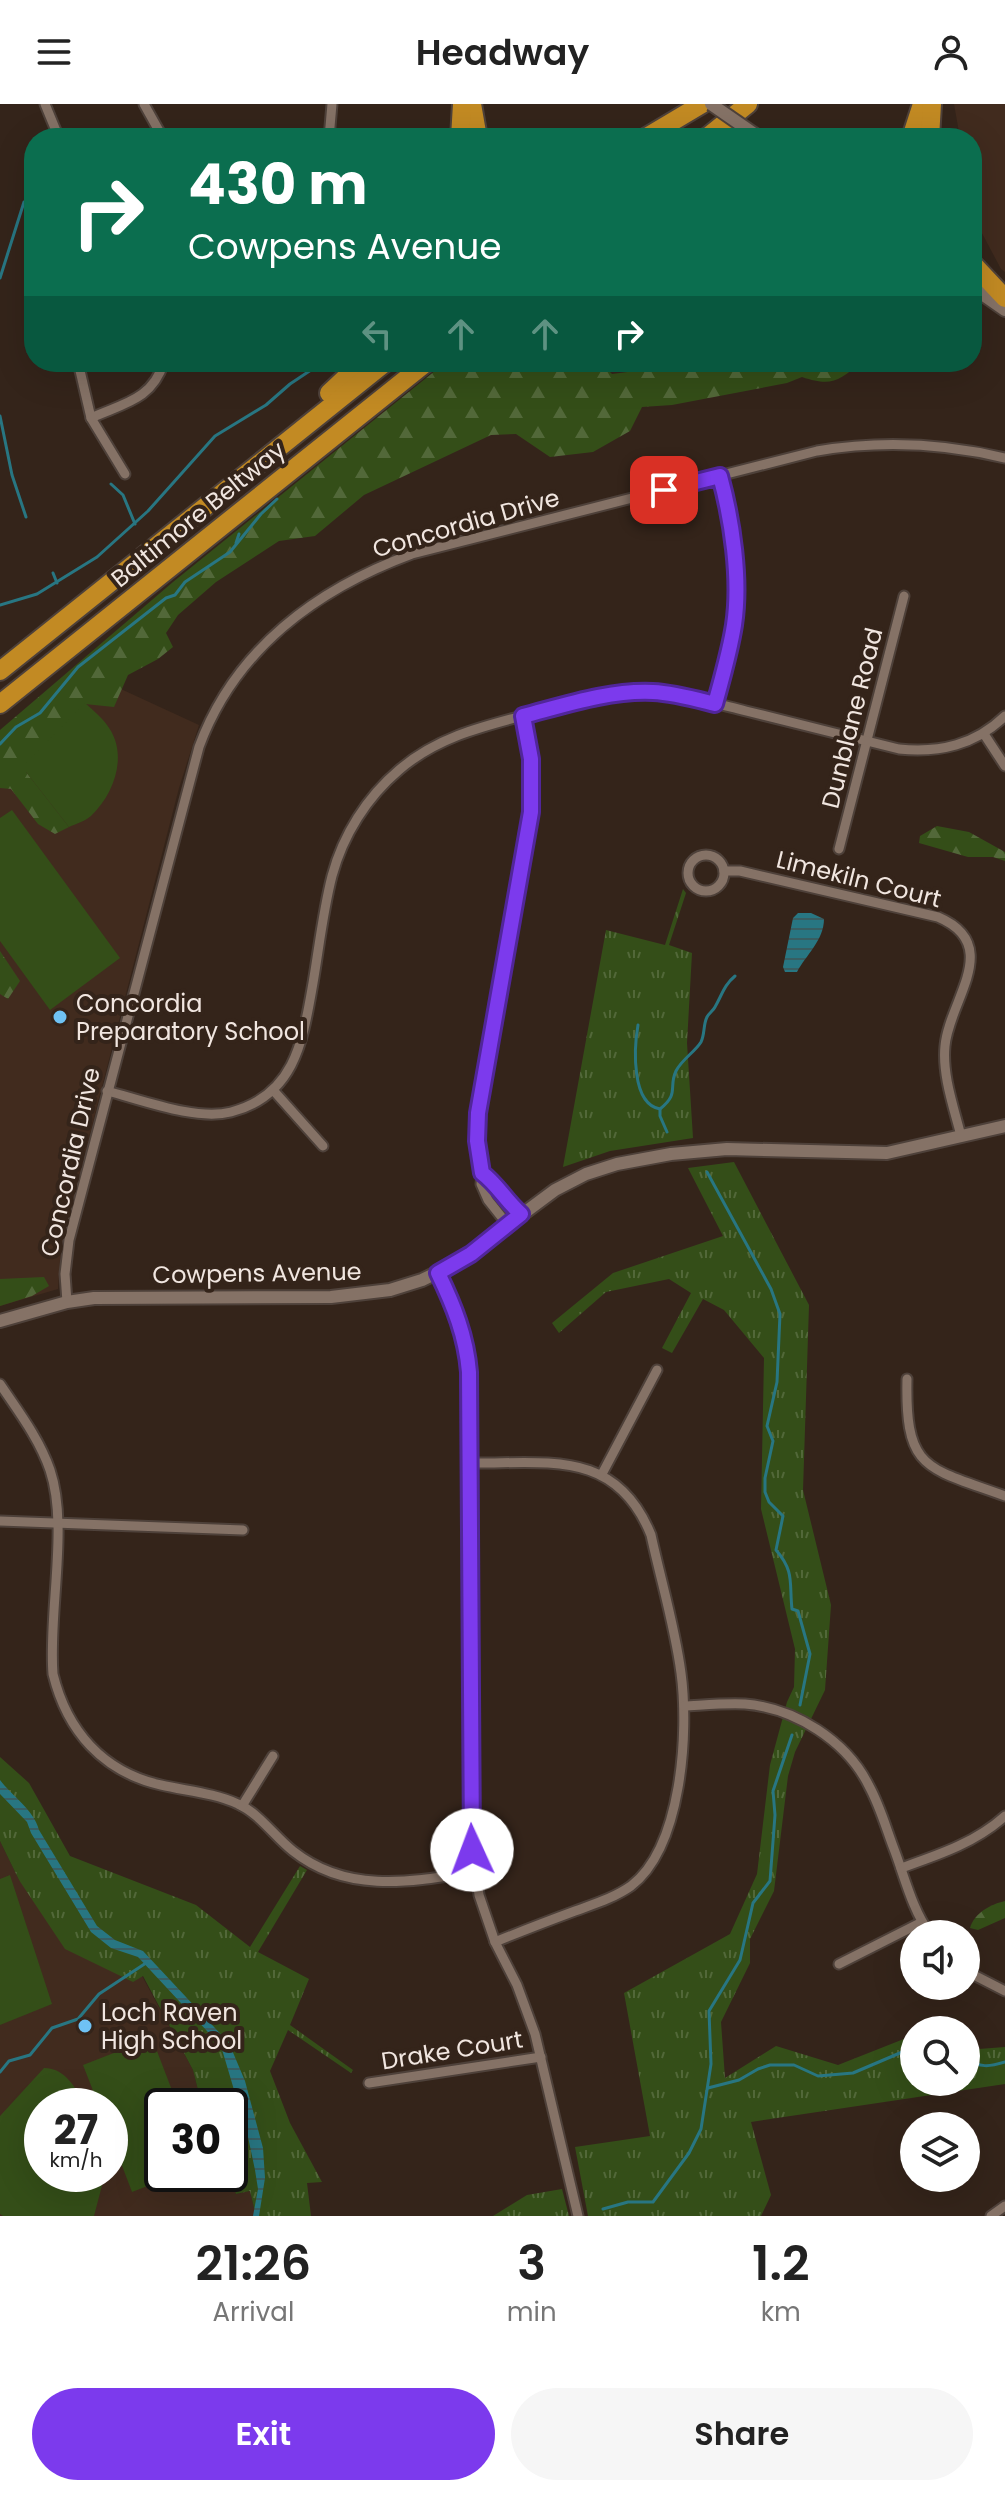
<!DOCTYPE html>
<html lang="en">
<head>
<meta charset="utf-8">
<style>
	:root { --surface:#fff; --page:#f6f6f6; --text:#222; --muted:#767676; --accent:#7c3aed }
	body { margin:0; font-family:Poppins,sans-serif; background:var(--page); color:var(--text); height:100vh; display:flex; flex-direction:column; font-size:30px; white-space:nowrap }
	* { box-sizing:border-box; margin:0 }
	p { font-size:26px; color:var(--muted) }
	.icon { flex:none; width:44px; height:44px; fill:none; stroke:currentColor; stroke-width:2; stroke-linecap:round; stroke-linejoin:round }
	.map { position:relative; height:2112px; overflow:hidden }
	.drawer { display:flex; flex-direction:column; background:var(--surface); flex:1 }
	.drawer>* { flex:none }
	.top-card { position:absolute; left:24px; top:24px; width:958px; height:244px; border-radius:32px; box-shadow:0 8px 32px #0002; background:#0b6e4f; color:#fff; overflow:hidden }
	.tools { position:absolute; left:900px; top:1816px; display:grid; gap:16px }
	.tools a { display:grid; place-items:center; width:80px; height:80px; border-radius:50%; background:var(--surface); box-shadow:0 8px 32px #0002; font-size:40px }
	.speed { position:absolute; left:24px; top:1984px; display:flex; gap:16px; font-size:40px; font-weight:700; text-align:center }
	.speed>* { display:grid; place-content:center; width:104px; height:104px; border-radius:50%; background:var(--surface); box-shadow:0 8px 32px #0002; line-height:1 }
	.speed small { font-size:20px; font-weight:400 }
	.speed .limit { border:4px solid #111; border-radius:12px; background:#fff; color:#111 }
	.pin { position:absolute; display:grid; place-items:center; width:68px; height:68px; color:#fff; margin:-34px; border-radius:16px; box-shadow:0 4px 12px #0006 }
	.me { position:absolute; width:88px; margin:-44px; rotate:358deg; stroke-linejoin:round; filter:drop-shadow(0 0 6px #0008) }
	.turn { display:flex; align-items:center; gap:28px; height:168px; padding:0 32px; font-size:36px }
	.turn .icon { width:104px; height:104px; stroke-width:2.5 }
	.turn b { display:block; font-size:56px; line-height:68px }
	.lanes { display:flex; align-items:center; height:76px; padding:0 32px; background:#0003; justify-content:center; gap:40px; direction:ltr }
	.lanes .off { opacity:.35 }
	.eta { display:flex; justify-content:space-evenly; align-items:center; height:136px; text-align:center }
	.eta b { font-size:48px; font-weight:600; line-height:56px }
	.cta { display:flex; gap:16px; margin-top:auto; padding:16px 32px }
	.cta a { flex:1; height:92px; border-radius:48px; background:var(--accent); color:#fff; font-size:32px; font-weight:600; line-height:92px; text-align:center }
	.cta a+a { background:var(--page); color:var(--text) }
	header { display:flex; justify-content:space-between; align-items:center; height:104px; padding:0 32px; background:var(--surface); font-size:36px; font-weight:600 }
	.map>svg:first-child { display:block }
	.built { fill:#412b1e; fill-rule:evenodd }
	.grass { fill:url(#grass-tufts) }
	.forest { fill:url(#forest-firs) }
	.pitch { fill:#344e18 }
	.water { fill:url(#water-rules) }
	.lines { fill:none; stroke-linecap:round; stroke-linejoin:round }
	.stream { stroke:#287682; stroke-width:3 }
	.minor-casing { stroke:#4e413a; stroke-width:13 }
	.tertiary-casing { stroke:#4e413a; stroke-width:16 }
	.motorway-casing { stroke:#4e413a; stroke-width:22 }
	.minor { stroke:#857266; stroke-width:9 }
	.tertiary { stroke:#857266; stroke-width:12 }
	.motorway { stroke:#c28a23; stroke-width:18 }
	.tertiary-bridge-casing { stroke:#4e413a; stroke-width:16; stroke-linecap:butt }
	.tertiary-bridge { stroke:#857266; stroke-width:12 }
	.route-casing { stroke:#51269a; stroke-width:20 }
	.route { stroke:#7c3aed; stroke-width:14 }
	.poi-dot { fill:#6fc2f4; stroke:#34241a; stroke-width:3 }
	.labels { text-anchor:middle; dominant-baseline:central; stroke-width:8; stroke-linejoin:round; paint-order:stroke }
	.street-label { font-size:24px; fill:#f1e6e0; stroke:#34241a }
	.poi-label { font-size:24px; fill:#f1e6e0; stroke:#34241a; text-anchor:start }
</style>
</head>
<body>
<header><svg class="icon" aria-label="menu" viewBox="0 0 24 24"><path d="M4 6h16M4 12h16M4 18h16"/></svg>Headway<svg class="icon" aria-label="person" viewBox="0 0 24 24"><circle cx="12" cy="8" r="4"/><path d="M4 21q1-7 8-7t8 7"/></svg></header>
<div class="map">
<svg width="1005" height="2112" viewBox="0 0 1005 2112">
	<defs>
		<pattern id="grass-tufts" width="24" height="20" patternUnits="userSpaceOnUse" patternTransform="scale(2)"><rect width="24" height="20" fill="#344e18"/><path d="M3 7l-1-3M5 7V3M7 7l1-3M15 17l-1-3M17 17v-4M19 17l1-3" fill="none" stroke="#526839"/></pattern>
		<pattern id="forest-firs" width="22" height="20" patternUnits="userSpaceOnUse" patternTransform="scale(2)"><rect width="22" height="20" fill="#344e18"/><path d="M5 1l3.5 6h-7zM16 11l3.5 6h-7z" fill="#526839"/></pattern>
		<pattern id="water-rules" width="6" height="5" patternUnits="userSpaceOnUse" patternTransform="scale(2)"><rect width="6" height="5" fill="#287682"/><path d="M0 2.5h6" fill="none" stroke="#385e62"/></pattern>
	</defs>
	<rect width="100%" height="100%" fill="#34241a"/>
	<g class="built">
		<polygon points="954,0 1005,0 1005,168 1001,165 975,116 972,98 972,34 960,34"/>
		<polygon points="110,580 199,621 179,684 61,1142 58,1185 0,1202 0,651"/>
		<path d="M0 1737 19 1776 142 1872 193 1966 202 2002H162V2070H228L236 2090 250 2087 256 2112H0ZM42 2002H110V2070H42Z"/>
	</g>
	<g class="grass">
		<polygon points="683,785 686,789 669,841 692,849 687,939 693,1034 610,1047 563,1063 606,826 665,841"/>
		<polygon points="734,1058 809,1201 803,1386 831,1501 825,1586 795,1648 788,1672 774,1787 750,1835 750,1859 721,1918 725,1974 776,1942 838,1961 914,1931 914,1978 966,1978 966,1946 1005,1943 1005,1980 751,2018 771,2091 761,2112 588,2112 575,2043 650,2032 624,1889 730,1830 757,1770 770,1661 787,1598 794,1583 795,1545 761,1405 764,1254 724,1206 703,1195 672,1249 662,1244 691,1189 669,1175 606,1188 559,1229 552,1219 613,1169 723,1132 688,1064"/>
		<polygon points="0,1653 29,1679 70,1752 196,1801 250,1843 300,1762 307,1766 258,1848 309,1875 290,1921 353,1966 351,1969 288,1926 270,1967 290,2019 322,2078 307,2079 311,2112 256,2112 250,2087 236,2090 228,2070 230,2002 202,2002 193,1966 143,1872 133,1878 65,1845 19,1776 0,1737"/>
		<polygon points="562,2085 569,2112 493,2112 527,2091"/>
	</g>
	<g class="forest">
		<path d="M446 258H597L600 266H608L612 270 651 265 659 258 663 259 668 264 710 258H862C838 277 832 283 802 273L787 279 672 301 642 303 630 327 593 348 550 353 516 330 491 331 364 391 315 432 279 437 216 478 178 511 166 529 173 543 158 555 128 571 114 603 85 600 26 668 69 723 55 730 38 720 11 685 0 684V626L173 478Z"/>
		<polygon points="937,722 969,728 1005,748 1005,757 993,753 968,753 919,739 920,732"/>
		<polygon points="0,847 20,877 8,895 0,890"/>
		<polygon points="44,1173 49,1182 32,1192 0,1202 0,1175"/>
		<path d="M1005 1797V1814L978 1826 970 1824C974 1809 991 1800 1005 1797Z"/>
	</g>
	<g class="pitch">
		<path d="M85 599C95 608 104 615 111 627 127 655 113 691 91 712 85 717 76 720 69 723L26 668V659Z"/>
		<polygon points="12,706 120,854 50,906 0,837 0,714"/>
		<polygon points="10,1771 52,1900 0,1921 0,1775"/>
		<polygon points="152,1934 178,2002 162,2002 162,2070 179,2070 132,2088 110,2030 110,2002 99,2002 83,1961"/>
		<path d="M44 1964C66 1964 76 1985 86 2002H42V2070H105L94 2112H3L0 2110V2012Z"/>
	</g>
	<g class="water">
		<path d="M798 809H811L824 815C824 836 806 851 797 868H785L783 863 793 814Z"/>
		<path d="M0 1676C12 1692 34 1706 39 1726L97 1822 115 1836 143 1847 229 1939 245 1977 263 2044 265 2074 259 2112H253L258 2085 255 2066 248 2033 221 1942 138 1853 111 1844 91 1828 31 1729 27 1718 0 1690Z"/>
	</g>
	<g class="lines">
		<g class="stream">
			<polyline points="0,174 24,98"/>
			<polyline points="0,312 12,371 26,413"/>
			<polyline points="111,380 123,391 135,420"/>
			<polyline points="236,439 239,430"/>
			<polyline points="53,469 57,479"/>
			<polyline points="0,501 37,490 97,453 148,407 215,332 266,301 290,280 323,258"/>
			<polyline points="0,640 16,623 40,609 78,563 166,494 175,491 185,478 230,448 261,410 277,395"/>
			<path d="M638 921C634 944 631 1000 660 1005"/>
			<path d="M667 1028 660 1012V1005C680 989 668 984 676 967 682 955 695 948 701 938 705 930 703 921 707 913 709 909 713 907 715 903 722 891 724 881 735 872"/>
			<path d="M707 1068 771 1185 780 1210 777 1278 767 1322 773 1337 765 1374V1388L769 1398 783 1412 776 1446C795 1468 789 1479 792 1505L798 1507 810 1550 800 1601"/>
			<path d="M966 1954C980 1964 989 1963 1005 1958"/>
			<polyline points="0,1968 9,1957 30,1951 52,1924 78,1915 99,1890 146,1859"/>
			<polyline points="708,1984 739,1976 758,1965 770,1961 794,1961 818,1972 853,1969 914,1943"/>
			<polyline points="603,2105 628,2098 653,2098 689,2049 701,2025 711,1960 709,1907 740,1856 753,1799 770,1777 775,1711 773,1687 792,1631"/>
		</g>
		<g class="minor-casing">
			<g id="minor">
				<polyline points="45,0 59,34"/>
				<polyline points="144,0 163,34"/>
				<polyline points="329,34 332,0"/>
				<polyline points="78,258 91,314 125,370"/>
				<path d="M91 314C124 299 152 296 164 258"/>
				<polyline points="715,600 736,507 732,425 720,372"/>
				<polyline points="984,630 1005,662"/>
				<polyline points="839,745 904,492"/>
				<circle cx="706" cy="769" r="18"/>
				<path d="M724 767H740L938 813C1004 841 949 896 945 942 942 971 954 1004 961 1032"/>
				<polyline points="273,986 323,1042"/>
				<path d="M107 987C142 996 196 1017 231 1008 296 991 303 935 313 879 319 844 323 807 332 772 343 731 367 693 399 666 436 634 480 623 526 611 561 602 597 590 632 588 670 586 709 598 746 607 797 620 848 632 899 645 940 649 975 641 1005 612"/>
				<path d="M482 1069C497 1080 506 1097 521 1110"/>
				<polyline points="507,1120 488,1096 481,1080 482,1069 477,1037 478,1009 531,708 531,655 523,612"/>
				<path d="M438 1169C454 1202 466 1232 469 1268L471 1724 479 1791 495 1838 517 1881 535 1930 578 2112"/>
				<path d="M67 1198 65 1170 69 1136 199 643C235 545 317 485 412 450L817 347C881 336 942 339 1005 354"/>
				<path d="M907 1275C905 1367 926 1363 1005 1392"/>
				<path d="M0 1280C18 1307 39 1334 50 1366 69 1422 48 1509 53 1570 67 1627 103 1668 161 1681 187 1687 214 1689 238 1700 259 1709 275 1733 293 1747 347 1790 411 1778 474 1768"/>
				<path d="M469 1359C547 1360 616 1344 651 1431 661 1477 675 1523 681 1569 689 1628 682 1743 631 1782 614 1794 594 1800 575 1807 548 1817 522 1827 495 1838"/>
				<polyline points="602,1370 657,1266"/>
				<polyline points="0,1417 243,1426"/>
				<path d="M684 1602C704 1601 725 1599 745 1600 795 1604 847 1637 869 1682 880 1702 886 1724 894 1745 905 1774 912 1805 930 1830"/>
				<polyline points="242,1702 273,1652"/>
				<path d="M901 1764C938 1751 975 1739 1005 1712"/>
				<polyline points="839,1860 922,1818"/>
				<polyline points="966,1867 1005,1887"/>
				<polyline points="369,1979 541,1953"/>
				<polyline points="991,2112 1005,2102"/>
			</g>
		</g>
		<g class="tertiary-casing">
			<g id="tertiary">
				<polyline points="972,183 1005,206"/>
				<polyline points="0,1217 67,1198 94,1194 331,1193 390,1186 422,1176 457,1159 555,1086 586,1070 617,1060 671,1050 727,1045 887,1049 1005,1022"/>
			</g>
		</g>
		<g class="motorway-casing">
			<g id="motorway">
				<polyline points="472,0 478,34"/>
				<polyline points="460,34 462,0"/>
				<polyline points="645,34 702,0"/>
				<polyline points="706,34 748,0"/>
				<polyline points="911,34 922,0"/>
				<polyline points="930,34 932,0"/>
				<polyline points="972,159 1005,194"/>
				<polyline points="329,289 362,258"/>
				<polyline points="0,567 386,258"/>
				<polyline points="0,600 427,258"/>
			</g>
		</g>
		<use href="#minor" class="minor"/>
		<use href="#tertiary" class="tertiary"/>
		<use href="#motorway" class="motorway"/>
		<g class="tertiary-bridge-casing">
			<polyline id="tertiary-bridge" points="711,0 760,34"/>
		</g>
		<use href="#tertiary-bridge" class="tertiary-bridge"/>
	</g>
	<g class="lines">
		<g class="route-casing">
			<path id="route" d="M472 1746 469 1268C466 1232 454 1202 438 1169L471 1150 521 1110C506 1097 497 1080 482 1069L477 1037 478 1009 531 708V655L523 612C565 601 609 586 653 588 674 589 695 595 715 600 722 574 730 547 734 521 741 475 732 416 720 372L664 386"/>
		</g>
		<use href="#route" class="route"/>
	</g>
	<g class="poi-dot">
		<circle cx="60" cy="913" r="8"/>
		<circle cx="85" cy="1922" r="8"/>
	</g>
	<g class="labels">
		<g class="street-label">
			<text transform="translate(198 410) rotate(-39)">Baltimore Beltway</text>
			<text transform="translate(466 419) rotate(-16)">Concordia Drive</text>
			<text transform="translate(852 614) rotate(-76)">Dunblane Road</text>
			<text transform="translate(859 775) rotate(14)">Limekiln Court</text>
			<text transform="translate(70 1058) rotate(-77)">Concordia Drive</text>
			<text transform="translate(257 1169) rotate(-1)">Cowpens Avenue</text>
			<text transform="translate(452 1946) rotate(-9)">Drake Court</text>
		</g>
		<g class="poi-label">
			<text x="76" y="899">Concordia<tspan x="76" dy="28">Preparatory School</tspan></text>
			<text x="101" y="1908">Loch Raven<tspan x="101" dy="28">High School</tspan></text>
		</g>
	</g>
</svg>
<div class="tools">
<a><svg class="icon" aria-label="sound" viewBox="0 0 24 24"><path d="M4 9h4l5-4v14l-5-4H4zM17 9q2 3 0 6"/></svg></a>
<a><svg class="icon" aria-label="search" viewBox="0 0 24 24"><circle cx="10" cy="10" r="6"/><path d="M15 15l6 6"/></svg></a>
<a><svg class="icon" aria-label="layers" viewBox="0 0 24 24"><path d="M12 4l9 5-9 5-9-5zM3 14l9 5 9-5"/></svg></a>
</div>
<div class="speed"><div>27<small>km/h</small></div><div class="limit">30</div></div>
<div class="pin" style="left:664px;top:386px;background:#d93025"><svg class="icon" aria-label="arrive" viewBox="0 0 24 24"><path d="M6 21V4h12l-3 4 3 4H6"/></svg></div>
<svg class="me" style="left:472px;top:1746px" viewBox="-20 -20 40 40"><circle r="19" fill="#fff"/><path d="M0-13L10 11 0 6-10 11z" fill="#7c3aed"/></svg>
<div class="top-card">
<div class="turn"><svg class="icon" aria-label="right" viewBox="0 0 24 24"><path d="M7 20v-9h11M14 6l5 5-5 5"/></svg><div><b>430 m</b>Cowpens Avenue</div></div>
<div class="lanes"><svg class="icon off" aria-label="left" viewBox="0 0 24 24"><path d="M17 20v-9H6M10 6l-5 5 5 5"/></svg><svg class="icon off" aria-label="ahead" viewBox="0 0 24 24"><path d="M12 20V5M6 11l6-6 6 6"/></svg><svg class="icon off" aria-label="ahead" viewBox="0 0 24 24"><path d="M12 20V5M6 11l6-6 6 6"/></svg><svg class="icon" aria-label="right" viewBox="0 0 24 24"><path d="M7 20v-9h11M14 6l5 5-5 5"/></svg></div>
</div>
</div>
<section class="drawer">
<div class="eta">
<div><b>21:26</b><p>Arrival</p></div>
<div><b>3</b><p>min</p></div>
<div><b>1.2</b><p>km</p></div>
</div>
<div class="cta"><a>Exit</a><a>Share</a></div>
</section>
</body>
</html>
